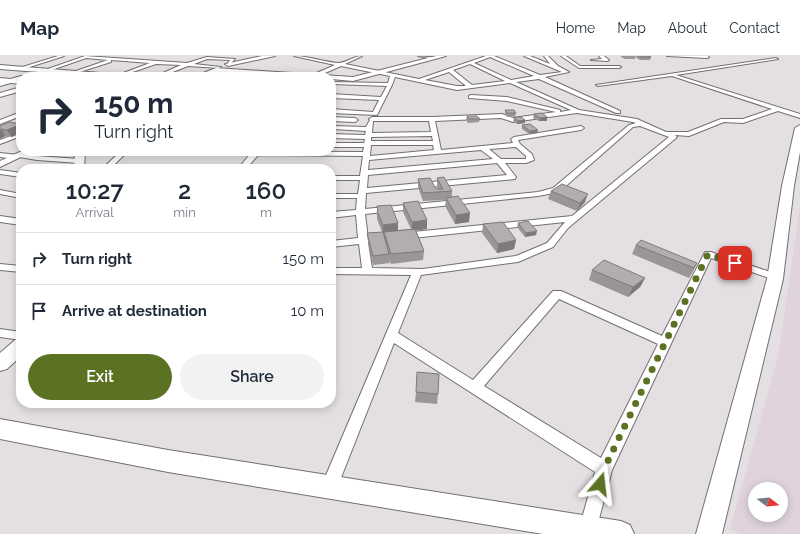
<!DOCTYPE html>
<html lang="en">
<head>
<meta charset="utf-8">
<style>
	:root { --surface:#fff; --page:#f2f2f3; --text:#1f2937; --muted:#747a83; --line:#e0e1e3; --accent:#5c7223 }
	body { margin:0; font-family:Raleway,sans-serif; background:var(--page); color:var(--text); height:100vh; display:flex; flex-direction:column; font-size:15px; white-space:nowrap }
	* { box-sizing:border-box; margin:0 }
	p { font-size:13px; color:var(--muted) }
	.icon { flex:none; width:22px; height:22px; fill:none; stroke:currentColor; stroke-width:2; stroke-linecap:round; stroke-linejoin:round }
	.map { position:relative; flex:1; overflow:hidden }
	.drawer { position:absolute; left:16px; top:108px; width:320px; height:244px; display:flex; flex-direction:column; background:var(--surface); border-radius:16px; box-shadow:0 2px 10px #0003 }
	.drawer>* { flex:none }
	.top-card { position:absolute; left:16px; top:16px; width:320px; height:84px; border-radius:16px; box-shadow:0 2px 10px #0003; background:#fff; color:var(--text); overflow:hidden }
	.needle { width:26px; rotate:106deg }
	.buttons { position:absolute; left:748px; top:426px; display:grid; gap:8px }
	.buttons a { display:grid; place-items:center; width:40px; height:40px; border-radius:50%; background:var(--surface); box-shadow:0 2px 10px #0003; font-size:20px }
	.pin { position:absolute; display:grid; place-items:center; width:34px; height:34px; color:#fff; margin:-17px; border-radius:8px; box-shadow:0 2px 6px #0006 }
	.me { position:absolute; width:44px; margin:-22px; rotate:17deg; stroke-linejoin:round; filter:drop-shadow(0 0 3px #0008) }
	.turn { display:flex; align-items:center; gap:14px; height:84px; padding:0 12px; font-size:18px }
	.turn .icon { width:52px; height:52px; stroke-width:2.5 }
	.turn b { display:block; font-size:28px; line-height:34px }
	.eta { display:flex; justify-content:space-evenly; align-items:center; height:68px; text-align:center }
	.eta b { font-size:24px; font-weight:600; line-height:28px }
	.action { display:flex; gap:8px; margin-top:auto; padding:8px 12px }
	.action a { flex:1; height:46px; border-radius:24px; background:var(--accent); color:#fff; font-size:16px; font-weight:600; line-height:46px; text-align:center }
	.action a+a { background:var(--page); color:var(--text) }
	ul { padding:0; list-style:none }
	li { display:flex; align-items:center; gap:12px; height:52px; padding:0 12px; border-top:1px solid var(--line) }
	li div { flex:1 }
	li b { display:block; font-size:15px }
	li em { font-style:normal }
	header { display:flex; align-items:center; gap:24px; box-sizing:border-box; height:56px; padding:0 20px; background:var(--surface); border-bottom:1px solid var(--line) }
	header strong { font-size:19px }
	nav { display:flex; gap:22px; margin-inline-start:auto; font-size:14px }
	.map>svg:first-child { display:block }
	.built { fill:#e0d3dd; fill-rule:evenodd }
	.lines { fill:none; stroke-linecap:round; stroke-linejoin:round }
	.minor-casing { stroke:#736e71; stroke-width:2 }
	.tertiary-casing { stroke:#736e71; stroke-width:2 }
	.secondary-casing { stroke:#736e71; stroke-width:2 }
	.minor { fill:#fff; fill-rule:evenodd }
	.tertiary { fill:#fff; fill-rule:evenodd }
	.secondary { fill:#fff; fill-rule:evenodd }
	.wall { fill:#999598 }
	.shaded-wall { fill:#7d797c }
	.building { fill:#b2adb1; stroke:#7d797c }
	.route { stroke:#5c7223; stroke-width:7; stroke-dasharray:0 12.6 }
</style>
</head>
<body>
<header>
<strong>Map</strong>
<nav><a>Home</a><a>Map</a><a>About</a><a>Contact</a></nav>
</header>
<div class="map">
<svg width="800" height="478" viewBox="0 0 800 478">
	<rect width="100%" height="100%" fill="#e4dfe3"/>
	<path class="built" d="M800 151V478H740L730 472 778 301ZM755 433H781V459H755Z"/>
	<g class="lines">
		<g class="minor-casing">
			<g id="minor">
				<polygon points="58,0 64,0 20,14 16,13"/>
				<polygon points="85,0 187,7 207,1 235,3 230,8 228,7 230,4 207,3 194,8 221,11 219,12 188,10 160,21 154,21 181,9 156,8 118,21 118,19 150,7 111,4 111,6 73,18 73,16 108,4 86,2 46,16 42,15"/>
				<path d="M294 0C309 0 323 6 338 7 346 7 354 0 362 0L345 8 419 23 486 0H494L540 19 562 16 524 0H530L550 8 544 0H548L558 10 569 16 545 21 620 55V57H616L539 23 516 26 579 54 637 63 666 76H688L721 63H743L772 53 672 20 598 30 596 29 776 2 778 3 676 19 800 58V62L778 55 743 67 724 66 689 80 675 79 677 81 676 82 568 172 553 191 518 206 421 219 398 277 473 324 553 235H561L662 280 705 196H711L779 219 780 221 775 224 711 202 612 414 595 478H581L579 473 595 416 394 287 335 437 329 439 323 437 321 431 411 219 331 218V212H362L359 188 331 191V185L358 182 356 159 331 162V156L356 154 357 142H331V138H358L360 124H331V120H360L363 100 258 99 246 113H238L250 98 159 97 156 95 363 96 364 91H331V87H364L365 83 331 82V78L365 79 366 75 334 73 332 72V70L366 71 370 64 369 63 372 61H432L502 58 513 62 556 56 507 45 469 42V40L471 39 507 41 560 54V56L571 54 510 27 457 34 395 21 392 29 377 59 331 57V53L373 56 379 44 331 42V38L381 41 387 30 333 28 331 26 388 27 390 20 341 10 316 21H312V19L335 9ZM490 1 534 20 511 24 474 7ZM470 8 505 25 472 29 453 14ZM449 16 466 30H457L425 24ZM577 57 633 66 636 67 629 69 553 132 538 136 365 153 366 137 515 123 516 121 505 107H526L534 104 532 98 520 88 518 84 581 74 584 72 581 70 514 81 511 83 513 87 441 94 435 65 501 62 513 66ZM373 65H429L431 76 372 77ZM640 70 669 81 572 160 403 177 398 180 403 183 565 166 547 187 516 200 423 213 372 212 368 187 382 186 387 183 382 180 368 182 365 158 538 140 559 136 633 71ZM432 80 433 85H371V81ZM371 89H433L434 94 370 100ZM516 91 526 100V103H501L489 93ZM481 94 493 103 368 114 369 104ZM497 107 507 119 367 132 368 119ZM559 243 658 288 601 402 484 330Z"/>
				<polygon points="418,0 437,2 435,3"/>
				<polygon points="561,0 566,0 580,10 619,10 621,11 619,12 579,12"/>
				<polygon points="599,0 604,0 609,4 607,5 591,4 602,3"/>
				<polygon points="667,0 708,0 709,1 707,2"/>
				<polygon points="21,31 21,35 0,41 0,37"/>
				<polygon points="21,56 21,60 0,68 0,64"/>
				<polygon points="331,61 355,62 358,64 355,66 331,65"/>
				<polygon points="21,76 21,80 0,88 0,84"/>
				<polygon points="121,95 128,95 110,113 102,113"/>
				<polygon points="0,97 18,99 21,97 37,100 79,103 83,105 79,107 37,104 19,101 16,103 0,101"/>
				<polygon points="0,114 21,117 21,121 0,118"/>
				<polygon points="0,134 21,138 21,142 0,138"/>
				<polygon points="0,160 21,163 21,169 0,166"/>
				<polygon points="0,208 21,210 21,216 0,214"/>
				<polygon points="0,273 21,276 21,284 0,281"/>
			</g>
		</g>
		<g class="tertiary-casing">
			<g id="tertiary">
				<polygon points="0,9 126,19 129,21 103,21 0,13"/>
				<polygon points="21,20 23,21 21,21 21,24 0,30 0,26"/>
				<polygon points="22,95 33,95 0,111 0,105"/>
			</g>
		</g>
		<g class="secondary-casing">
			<g id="secondary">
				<polygon points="262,0 275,0 228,10 225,8"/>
				<polygon points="436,0 446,0 353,25 331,23 331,21 297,21 217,16 203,21 193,21 216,12 353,21"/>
				<polygon points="0,22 21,24 21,28 0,26"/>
				<polygon points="800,69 800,96 794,130 783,223 722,478 696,478 767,223 782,130 795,72"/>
				<polygon points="75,95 85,95 84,113 74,113"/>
				<polygon points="21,282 21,300 7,313 0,315 0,297 15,284"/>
				<polygon points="0,363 168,394 621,465 630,469 634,478 543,478 168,416 0,383"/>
			</g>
		</g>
		<use href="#minor" class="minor"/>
		<use href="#tertiary" class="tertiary"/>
		<use href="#secondary" class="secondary"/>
	</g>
	<g class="wall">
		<polygon points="621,0 635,0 635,3 625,3 621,1"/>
		<polygon points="636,0 648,0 651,1 650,4 640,4 635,1"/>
		<polygon points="505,54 516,57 515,60 507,61 505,57"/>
		<polygon points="534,58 547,61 547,65 539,65 533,62"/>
		<polygon points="467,60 480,63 479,66 468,67 466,64"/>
		<polygon points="514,61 525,64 525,67 517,68 513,65"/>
		<polygon points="21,68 12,81 6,80 0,70"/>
		<polygon points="522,69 537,77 529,78 522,73"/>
		<polygon points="437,122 452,135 452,141 469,166 455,168 445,150 446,144 423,145 418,131 418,123 436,133 438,133 437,130"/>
		<polygon points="551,135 585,146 577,155 548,143"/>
		<polygon points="403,147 427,164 427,173 416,174 424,195 423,204 391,208 389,203 390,207 373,209 368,186 367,177 382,176 377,163 377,150 398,174 411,173 403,156"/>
		<polygon points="518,167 536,179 525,181 517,171"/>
		<polygon points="483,168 516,184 514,193 497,197 482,177"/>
		<polygon points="636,189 697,207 689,222 632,198"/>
		<polygon points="592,214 645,222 640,231 628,241 589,224"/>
		<polygon points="416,336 438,338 437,348 415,346"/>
	</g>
	<g class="shaded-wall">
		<polygon points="547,61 547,65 539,65 540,62"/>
		<polygon points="525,64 525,67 517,68 518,65"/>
		<polygon points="21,68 21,77 12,81 7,74"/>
		<polygon points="2,73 6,80 0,83 0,74"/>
		<polygon points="538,74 537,77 529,78 530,75"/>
		<polygon points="588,138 585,146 577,155 580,147"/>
		<polygon points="470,157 469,166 455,168 456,159"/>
		<polygon points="427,164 427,173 412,175 412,166"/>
		<polygon points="398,167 398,176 384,176 384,178 383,178 383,169"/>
		<polygon points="537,175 536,179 525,181 526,177"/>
		<polygon points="516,184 514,193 497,197 498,188"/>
		<polygon points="697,207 692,217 689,222 694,212"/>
		<polygon points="645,222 640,231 628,241 633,231"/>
	</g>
	<g class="building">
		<polygon points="639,0 648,0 651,1 641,1"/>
		<polygon points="505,54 514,54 516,57 507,57"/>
		<polygon points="542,57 547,61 540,62 534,58"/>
		<polygon points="467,60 477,60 480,63 469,63"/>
		<polygon points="514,61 521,61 525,64 518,65"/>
		<polygon points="9,66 21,68 7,74 2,73 0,74 0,70"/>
		<polygon points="530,68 538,74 530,75 522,69"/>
		<polygon points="444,121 452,135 423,137 418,123 430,122 436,133 443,133 437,122"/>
		<polygon points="562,128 588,138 580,147 551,135"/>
		<polygon points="458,140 470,157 456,159 446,142"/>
		<polygon points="418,145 427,164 412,166 403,147"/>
		<polygon points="391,149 398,167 383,169 377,155 378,155 377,150"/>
		<polygon points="528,165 537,175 526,177 518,167"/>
		<polygon points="503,166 516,184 498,188 483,168"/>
		<polygon points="415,173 424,195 391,198 384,176"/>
		<polygon points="383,176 389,198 373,200 367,177"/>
		<polygon points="641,184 697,207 694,212 636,189"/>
		<polygon points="604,204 645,222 633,231 592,214"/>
		<polygon points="417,316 439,318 438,338 416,336"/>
	</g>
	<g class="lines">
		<polyline class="route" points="600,428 604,413 708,198 735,207"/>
	</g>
</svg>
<div class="buttons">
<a><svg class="needle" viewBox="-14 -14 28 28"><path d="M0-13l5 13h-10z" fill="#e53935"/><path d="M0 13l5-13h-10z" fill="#747a83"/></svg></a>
</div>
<div class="pin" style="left:735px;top:207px;background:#d93025"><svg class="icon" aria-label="arrive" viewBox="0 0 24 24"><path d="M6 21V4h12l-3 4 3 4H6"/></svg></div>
<svg class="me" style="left:600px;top:428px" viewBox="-20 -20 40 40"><path d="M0-17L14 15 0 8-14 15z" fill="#5c7223" stroke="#fff" stroke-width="4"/></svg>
<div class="top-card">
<div class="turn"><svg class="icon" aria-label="right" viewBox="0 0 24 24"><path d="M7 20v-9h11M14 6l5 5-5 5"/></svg><div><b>150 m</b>Turn right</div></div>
</div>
<section class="drawer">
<div class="eta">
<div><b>10:27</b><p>Arrival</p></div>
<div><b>2</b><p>min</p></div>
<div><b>160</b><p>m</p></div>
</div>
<ul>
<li><svg class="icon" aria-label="right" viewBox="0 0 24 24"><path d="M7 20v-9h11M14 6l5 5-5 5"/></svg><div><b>Turn right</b></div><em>150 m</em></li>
<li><svg class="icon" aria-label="arrive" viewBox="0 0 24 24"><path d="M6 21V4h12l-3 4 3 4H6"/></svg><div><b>Arrive at destination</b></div><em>10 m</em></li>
</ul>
<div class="action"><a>Exit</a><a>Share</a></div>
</section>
</div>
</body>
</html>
